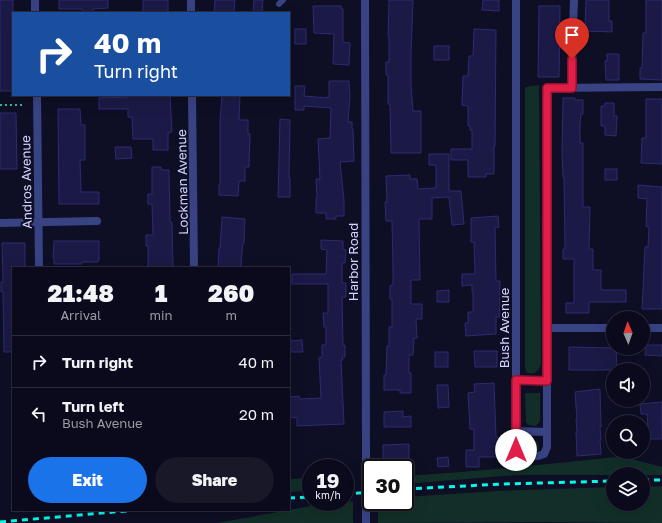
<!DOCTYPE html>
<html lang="en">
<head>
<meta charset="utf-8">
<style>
	:root { --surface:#0a0a1c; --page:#181829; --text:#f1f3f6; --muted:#999aa3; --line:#2a2b3b; --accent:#1a73e8 }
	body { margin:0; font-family:"Golos Text",sans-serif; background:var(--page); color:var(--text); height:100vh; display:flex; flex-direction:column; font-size:15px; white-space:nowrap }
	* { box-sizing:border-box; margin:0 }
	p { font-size:13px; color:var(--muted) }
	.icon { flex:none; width:22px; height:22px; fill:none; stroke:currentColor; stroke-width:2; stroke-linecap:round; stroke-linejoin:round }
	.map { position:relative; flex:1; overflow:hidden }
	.sheet { position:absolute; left:12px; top:267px; width:278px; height:244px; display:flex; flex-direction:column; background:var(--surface); border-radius:0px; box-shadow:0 4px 16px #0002,0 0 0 1px var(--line) }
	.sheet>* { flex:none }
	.top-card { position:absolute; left:12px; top:12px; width:278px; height:84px; border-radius:0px; box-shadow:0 4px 16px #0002,0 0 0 1px var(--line); background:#1a4fa0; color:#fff; overflow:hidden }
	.needle { width:26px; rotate:358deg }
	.buttons { position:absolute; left:606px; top:311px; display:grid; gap:8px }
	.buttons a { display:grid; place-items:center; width:44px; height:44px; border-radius:50%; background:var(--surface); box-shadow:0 4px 16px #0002,0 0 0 1px var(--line); font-size:20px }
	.speed { position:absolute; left:302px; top:459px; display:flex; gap:8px; font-size:20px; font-weight:700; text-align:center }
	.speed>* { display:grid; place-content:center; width:52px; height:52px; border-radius:50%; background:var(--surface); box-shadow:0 4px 16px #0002,0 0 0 1px var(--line); line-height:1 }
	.speed small { font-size:10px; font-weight:400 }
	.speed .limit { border:2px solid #111; border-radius:6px; background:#fff; color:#111 }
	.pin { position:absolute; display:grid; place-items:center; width:34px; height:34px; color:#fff; margin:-41px -17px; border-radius:50% 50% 50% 0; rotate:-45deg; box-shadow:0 0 4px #0007 }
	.pin .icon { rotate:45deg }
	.me { position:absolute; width:44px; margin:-22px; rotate:0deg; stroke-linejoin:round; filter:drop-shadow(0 0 3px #0008) }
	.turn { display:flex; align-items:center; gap:14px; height:84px; padding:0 16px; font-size:18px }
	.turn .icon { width:52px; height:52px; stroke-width:2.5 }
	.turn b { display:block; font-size:28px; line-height:34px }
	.eta { display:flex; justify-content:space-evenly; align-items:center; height:68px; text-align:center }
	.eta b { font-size:24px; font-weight:800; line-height:28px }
	.button { display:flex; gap:8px; margin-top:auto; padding:8px 16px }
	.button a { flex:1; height:46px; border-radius:24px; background:var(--accent); color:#fff; font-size:16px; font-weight:800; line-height:46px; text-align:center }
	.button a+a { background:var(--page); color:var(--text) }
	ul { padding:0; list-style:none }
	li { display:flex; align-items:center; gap:12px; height:52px; padding:0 16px; border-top:1px solid var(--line) }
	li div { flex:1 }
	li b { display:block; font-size:15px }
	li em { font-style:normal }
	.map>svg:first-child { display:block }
	.green { fill:#112f28 }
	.building { fill:#1b1a46; stroke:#2d2b72 }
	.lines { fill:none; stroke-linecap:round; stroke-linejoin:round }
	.path { stroke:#2cb897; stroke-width:2; stroke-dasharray:2 3; stroke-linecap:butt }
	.lane { stroke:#384384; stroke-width:6 }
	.street { stroke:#384384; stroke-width:8 }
	.rail { stroke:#00fde9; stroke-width:3; stroke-dasharray:6 5; stroke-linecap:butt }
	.street-bridge { stroke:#384384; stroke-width:8 }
	.route-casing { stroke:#92132f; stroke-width:10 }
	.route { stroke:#e11d48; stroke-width:7 }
	.labels { text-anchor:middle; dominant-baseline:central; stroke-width:4; stroke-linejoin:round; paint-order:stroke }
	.street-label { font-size:13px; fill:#d2d4ff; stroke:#0e0e25 }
</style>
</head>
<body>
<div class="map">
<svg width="662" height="523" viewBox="0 0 662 523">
	<rect width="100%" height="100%" fill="#0e0e25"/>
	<g class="green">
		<path d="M539 85 541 363C540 371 533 376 526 372L525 367V89L526 87Z"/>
		<polygon points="527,393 540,393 540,421 536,426 528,425 526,422 525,394"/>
		<polygon points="527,440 532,440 538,442 539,450 536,452 526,452 524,448 524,441"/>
		<path d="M615 457 632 459 662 467V475H517L405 484V476C475 471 545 465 615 457Z"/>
		<polygon points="311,478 311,491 289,492 289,479"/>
		<polygon points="662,486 662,523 538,522 378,523 378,502 405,502 405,497 497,491 613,487 613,504 643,504 643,487"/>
		<polygon points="353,501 353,523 217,523 311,506"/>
	</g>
	<g class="building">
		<rect x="0" y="0" width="13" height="91"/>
		<polygon points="59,0 108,0 108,8 93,9 93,13 82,13 82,9 59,9"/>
		<rect x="143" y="0" width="25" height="13"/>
		<polygon points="215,0 235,0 234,13 214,13"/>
		<polygon points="254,0 263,0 262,13 253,13"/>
		<polygon points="389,0 413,0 411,54 411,85 413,111 421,111 421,153 391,153 390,104 388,104 388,75 386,75 386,62 389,62 389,36 388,36"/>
		<polygon points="483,0 499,0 499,11 482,10"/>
		<polygon points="586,0 609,0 609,21 612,21 612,32 585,31"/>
		<polygon points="646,0 662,0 662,80 640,79 640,68 642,68 643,33 646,33"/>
		<polygon points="313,6 341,6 341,9 343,9 343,42 350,43 349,65 333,64 334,34 314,33"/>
		<polygon points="539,6 560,6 559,77 538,77"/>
		<rect x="295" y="29" width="11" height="15"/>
		<polygon points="474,29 496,30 495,146 494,146 494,174 486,174 486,177 468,177 468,160 451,160 451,149 472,149 472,130 470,130 470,126 468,126 468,106 462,105 463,76 468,76 469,56 473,56"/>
		<rect x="434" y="46" width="15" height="14"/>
		<polygon points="607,54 619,54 619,80 606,80 605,61 607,61"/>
		<polygon points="329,81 349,81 350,96 348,122 352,122 352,129 353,129 354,161 340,162 344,200 344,216 336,216 336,219 326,219 326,213 316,213 316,198 317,198 316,179 320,179 318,139 330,138 331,108 304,106 304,110 295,110 295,86 305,86 304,96 328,98 328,96 329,96"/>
		<polygon points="128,95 170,95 172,132 168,133 168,150 153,150 153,139 133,139 132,117 128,117 128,109 99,109 99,98 128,97"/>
		<polygon points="222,95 240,95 239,120 248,120 248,134 250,134 249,167 245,167 245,181 239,181 238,196 219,195 219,185 220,185 220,121"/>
		<polygon points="563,98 575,98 575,100 583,100 583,114 581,114 580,125 580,143 583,143 583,207 590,207 589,249 593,249 593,270 601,270 601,290 626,290 626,302 589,302 589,313 566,313 566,303 574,303 574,259 563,259 563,249 565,249 564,177 563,177 562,152"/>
		<polygon points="646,99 662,99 662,164 641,163 642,138 646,138"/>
		<polygon points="605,103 614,103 614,116 617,116 616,136 605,135 605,126 601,126 601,106 605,106"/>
		<polygon points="58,109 80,109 81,125 85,125 85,160 80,160 81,192 99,192 99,204 59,204"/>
		<polygon points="0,113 16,113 17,169 0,169"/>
		<polygon points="280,119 290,120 289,178 290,178 290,197 278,197"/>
		<polygon points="115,147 131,147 132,158 116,159"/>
		<polygon points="429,154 449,154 449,191 461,191 464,224 452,225 449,197 432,198 432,219 419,219 420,280 411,280 411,304 422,304 422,319 416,319 417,338 414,338 413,355 409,355 409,373 411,373 411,393 400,393 400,390 384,390 384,375 386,375 387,346 389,346 389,327 392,327 392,299 390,299 390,286 393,284 393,269 392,221 386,221 385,202 387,202 386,176 410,175 410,179 417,179 418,189 436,188 436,165 429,165"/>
		<polygon points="152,167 161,167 161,170 169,170 170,222 172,222 173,268 148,268 148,246 146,246 146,235 153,235 152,204 148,204 148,194 152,194"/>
		<rect x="605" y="169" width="12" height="11"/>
		<polygon points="638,185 662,187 662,309 642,309 645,247 648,247 649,227 646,226 647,199 638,198"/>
		<polygon points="498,216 499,227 495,228 496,281 500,281 500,317 496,317 496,334 466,336 465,323 468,323 468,312 473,312 473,292 472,292 472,285 462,286 462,274 475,274 474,242 471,242 471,218"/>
		<polygon points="222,217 245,219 244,243 243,243 242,252 241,268 218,268 219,248 220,248"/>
		<polygon points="321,240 343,241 343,249 346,250 345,263 342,263 342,283 346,283 346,297 342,297 343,345 345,345 345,357 342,357 343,360 341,360 344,424 297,426 297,418 289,417 289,397 299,396 300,399 321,398 319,358 322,357 322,345 326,345 326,327 324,327 323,313 328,313 328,284 292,284 292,274 326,274 327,250 321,249"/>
		<polygon points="54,241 99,241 99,260 98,262 82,262 82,264 54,264 54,258 53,258"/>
		<polygon points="2,243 25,243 25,268 13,268 13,352 4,352 3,292 1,292 1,282 3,282"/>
		<polygon points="449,290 449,302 437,302 437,291"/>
		<polygon points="302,340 303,352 291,352 290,341"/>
		<polygon points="646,345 662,345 662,356 645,355"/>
		<polygon points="569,347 616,348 617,370 569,370"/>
		<polygon points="474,351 497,351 497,367 475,367"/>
		<rect x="435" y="352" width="13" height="15"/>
		<polygon points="494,383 496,437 498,437 499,457 479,457 479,467 466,467 466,450 474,450 474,429 470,429 468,393 475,392 474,384"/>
		<polygon points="437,385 448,385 449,407 438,408"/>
		<polygon points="600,389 601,427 600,427 601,440 600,440 601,454 577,456 576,432 577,432 576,419 577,419 575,392"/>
		<polygon points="662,402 662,439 649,439 647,414 641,414 640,404"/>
		<polygon points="403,411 403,417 411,416 411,427 384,427 384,412"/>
		<polygon points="409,444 409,464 383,464 383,445"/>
		<polygon points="448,457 449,466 438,467 437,458"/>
	</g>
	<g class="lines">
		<polyline class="path" points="0,105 25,105"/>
		<polyline class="lane" points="279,4 283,0"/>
		<g class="street">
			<polyline points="35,0 35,13"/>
			<polyline points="191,0 191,13"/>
			<polyline points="365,0 366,453"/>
			<polyline points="516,0 516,450 519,455 523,457 538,456 544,454 547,447 547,88 662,87"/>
			<polyline points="571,88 574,0"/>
			<polyline points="37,95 39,268"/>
			<polyline points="192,95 194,268"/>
			<polyline points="0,223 97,221"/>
			<polyline points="546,328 613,328"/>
			<polyline points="643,328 662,328"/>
			<polyline points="516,380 547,381"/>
			<polyline points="516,431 547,432"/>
		</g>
		<g class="rail">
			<polyline points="643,480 662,480"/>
			<polyline points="405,489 504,484 613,481"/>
			<polyline points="345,494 371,492"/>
			<polyline points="289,498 311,497"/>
			<polyline points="0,522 137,510"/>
		</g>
		<polyline class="street-bridge" points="366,453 366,523"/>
	</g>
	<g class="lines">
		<g class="route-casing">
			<polyline id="route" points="516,450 516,380 547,381 547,88 572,88 572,59"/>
		</g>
		<use href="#route" class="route"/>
	</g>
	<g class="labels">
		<g class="street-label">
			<text transform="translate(26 182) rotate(-91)">Andros Avenue</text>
			<text transform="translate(182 182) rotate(-91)">Lockman Avenue</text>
			<text transform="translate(353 262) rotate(-90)">Harbor Road</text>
			<text transform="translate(504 328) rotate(-90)">Bush Avenue</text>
		</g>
	</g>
</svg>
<div class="buttons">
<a><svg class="needle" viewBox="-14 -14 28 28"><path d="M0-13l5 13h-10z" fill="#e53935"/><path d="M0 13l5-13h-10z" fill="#999aa3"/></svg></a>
<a><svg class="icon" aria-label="sound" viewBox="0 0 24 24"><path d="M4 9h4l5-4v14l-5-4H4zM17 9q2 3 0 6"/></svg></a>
<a><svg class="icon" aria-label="search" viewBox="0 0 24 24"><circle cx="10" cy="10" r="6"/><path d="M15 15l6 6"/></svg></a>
<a><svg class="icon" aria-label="layers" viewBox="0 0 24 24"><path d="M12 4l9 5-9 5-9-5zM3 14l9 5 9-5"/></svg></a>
</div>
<div class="speed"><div>19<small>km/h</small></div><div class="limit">30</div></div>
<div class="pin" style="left:572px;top:59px;background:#d93025"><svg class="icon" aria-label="arrive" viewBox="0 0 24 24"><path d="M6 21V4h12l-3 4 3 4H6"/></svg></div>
<svg class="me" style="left:516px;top:450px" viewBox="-20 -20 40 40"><circle r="19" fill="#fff"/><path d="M0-13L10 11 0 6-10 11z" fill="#e11d48"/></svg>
<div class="top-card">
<div class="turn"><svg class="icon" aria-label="right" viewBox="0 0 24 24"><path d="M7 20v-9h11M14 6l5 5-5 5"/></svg><div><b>40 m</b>Turn right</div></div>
</div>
<section class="sheet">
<div class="eta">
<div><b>21:48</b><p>Arrival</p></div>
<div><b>1</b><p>min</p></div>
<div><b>260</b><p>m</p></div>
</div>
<ul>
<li><svg class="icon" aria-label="right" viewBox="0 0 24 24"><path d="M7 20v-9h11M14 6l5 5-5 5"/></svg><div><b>Turn right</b></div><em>40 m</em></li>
<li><svg class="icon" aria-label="left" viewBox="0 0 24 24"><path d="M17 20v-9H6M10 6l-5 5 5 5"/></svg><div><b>Turn left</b><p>Bush Avenue</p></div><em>20 m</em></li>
</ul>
<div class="button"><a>Exit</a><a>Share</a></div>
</section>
</div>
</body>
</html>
